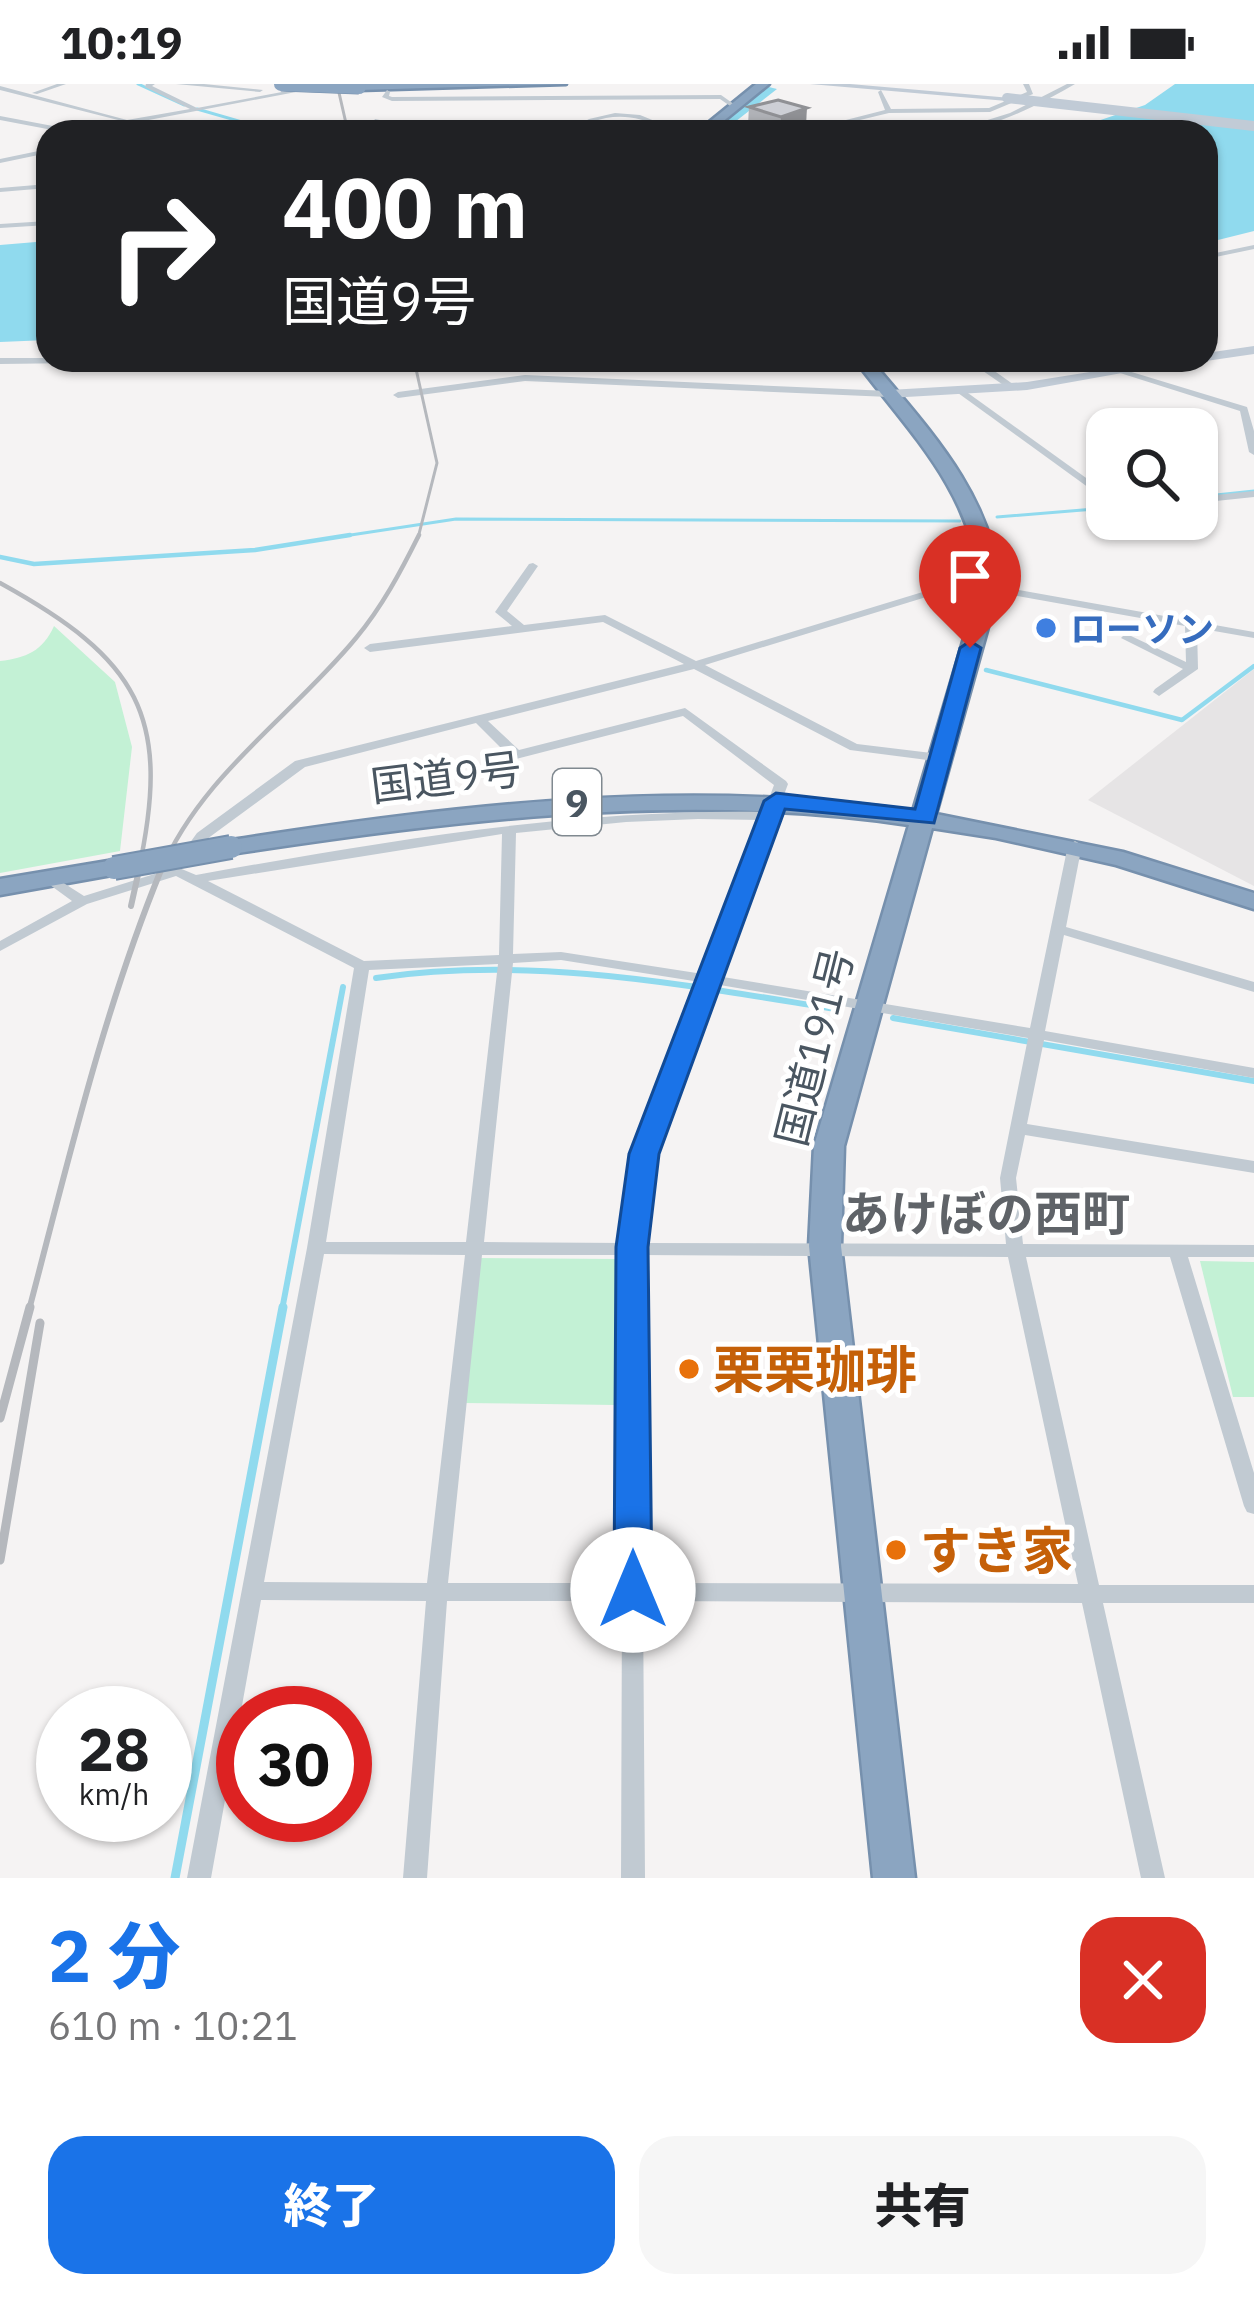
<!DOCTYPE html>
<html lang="ja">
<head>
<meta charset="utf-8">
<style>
	:root { --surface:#fff; --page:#f6f6f6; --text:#202124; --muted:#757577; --accent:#1a73e8 }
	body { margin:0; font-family:"IBM Plex Sans","Noto Sans JP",sans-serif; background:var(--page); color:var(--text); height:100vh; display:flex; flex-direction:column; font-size:45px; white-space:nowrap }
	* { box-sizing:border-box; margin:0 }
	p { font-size:39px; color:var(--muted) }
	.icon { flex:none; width:66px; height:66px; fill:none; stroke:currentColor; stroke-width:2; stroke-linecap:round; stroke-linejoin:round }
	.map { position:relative; height:1794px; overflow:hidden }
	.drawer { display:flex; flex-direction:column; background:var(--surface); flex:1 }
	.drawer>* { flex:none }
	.banner { position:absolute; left:36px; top:36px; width:1182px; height:252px; border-radius:36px; box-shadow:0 3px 9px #0004; background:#202124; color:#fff; overflow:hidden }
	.controls { position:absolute; left:1086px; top:324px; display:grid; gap:24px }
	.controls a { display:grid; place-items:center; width:132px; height:132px; border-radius:24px; background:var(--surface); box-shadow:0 3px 9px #0004; font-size:60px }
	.speed { position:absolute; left:36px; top:1602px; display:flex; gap:24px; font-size:60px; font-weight:700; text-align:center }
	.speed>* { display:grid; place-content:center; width:156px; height:156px; border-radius:50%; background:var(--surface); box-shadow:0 3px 9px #0004; line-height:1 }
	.speed small { font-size:30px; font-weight:400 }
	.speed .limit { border:18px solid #d22; background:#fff; color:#111 }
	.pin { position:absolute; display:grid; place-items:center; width:102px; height:102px; color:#fff; margin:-123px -51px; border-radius:50% 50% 50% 0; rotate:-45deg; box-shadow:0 0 12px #0007 }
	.pin .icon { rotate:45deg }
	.me { position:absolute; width:132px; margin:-66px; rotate:0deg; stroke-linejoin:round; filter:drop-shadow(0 0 9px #0008) }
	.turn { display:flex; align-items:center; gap:42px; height:252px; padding:0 48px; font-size:54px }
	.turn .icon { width:156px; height:156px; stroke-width:2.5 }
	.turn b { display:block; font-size:84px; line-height:102px }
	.round { display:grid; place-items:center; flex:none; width:126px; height:126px; border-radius:36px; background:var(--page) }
	.overview { display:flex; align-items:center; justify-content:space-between; height:204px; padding:0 48px }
	h1 { font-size:72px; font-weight:800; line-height:90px; color:var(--accent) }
	.cta { display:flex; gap:24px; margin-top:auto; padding:24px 48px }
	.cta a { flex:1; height:138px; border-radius:36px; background:var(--accent); color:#fff; font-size:48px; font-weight:800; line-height:138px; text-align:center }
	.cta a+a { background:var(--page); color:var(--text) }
	.status { display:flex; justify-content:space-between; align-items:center; height:84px; padding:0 60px; background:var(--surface); direction:ltr }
	.status svg { height:33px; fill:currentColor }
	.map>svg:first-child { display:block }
	.education { fill:#e6e4e5 }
	.green { fill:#c3f1d5 }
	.water { fill:#90daee }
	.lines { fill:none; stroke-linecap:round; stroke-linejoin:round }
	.stream-far3 { stroke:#90daee; stroke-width:3 }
	.stream-far2 { stroke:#90daee; stroke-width:4.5 }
	.stream-far1 { stroke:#90daee; stroke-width:6 }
	.stream { stroke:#90daee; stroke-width:9 }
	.river { fill:#90daee; fill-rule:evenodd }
	.highway-casing { stroke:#7690ad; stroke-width:5 }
	.street { fill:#c1cad2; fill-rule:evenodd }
	.secondary { fill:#c1cbd6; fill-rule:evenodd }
	.highway { fill:#8ba5c1; fill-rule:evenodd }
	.rail-far3 { stroke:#b5b8bd; stroke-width:3 }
	.rail-far2 { stroke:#b5b8bd; stroke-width:4.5 }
	.rail-far1 { stroke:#b5b8bd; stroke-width:6 }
	.rail { stroke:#b5b8bd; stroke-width:9 }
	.highway-bridge-far1-casing { stroke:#7690ad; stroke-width:15; stroke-linecap:butt }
	.highway-bridge-casing { stroke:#7690ad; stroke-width:26; stroke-linecap:butt }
	.secondary-bridge { stroke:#c1cbd6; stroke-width:10 }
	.highway-bridge-far1 { stroke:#8ba5c1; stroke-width:14 }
	.highway-bridge { stroke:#8ba5c1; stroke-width:22 }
	.wall { fill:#b0b2b7 }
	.shaded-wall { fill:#909195 }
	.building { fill:#cdcfd5; stroke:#909195; stroke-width:3 }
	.route { fill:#1a73e8; stroke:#114b97; stroke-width:3 }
	.shop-dot { fill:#3f7fe0; stroke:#fff; stroke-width:4.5 }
	.food-dot { fill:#e8710a; stroke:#fff; stroke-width:4.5 }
	.labels { text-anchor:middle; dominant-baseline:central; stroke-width:10; stroke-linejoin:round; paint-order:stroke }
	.far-shop-label { font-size:36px; font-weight:bold; fill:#366cbe; stroke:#fff; text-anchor:start }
	.shield { fill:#fff; stroke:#808990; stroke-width:3 }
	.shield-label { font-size:39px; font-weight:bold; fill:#4a5661 }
	.street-label { font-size:42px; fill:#4a5661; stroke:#fff }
	.quarter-label { font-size:48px; font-weight:bold; fill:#5f6368; stroke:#fff }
	.near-food-label { font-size:51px; font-weight:bold; fill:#c56008; stroke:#fff; text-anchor:start }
</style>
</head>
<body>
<div class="status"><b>10:19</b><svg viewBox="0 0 49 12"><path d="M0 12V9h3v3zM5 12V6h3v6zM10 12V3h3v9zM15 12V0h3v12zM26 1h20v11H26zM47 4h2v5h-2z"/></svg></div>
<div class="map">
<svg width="1254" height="1794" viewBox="0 0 1254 1794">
	<rect width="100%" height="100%" fill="#f5f3f3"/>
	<polygon class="education" points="1254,585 1254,802 1088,716"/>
	<g class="green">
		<path d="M54 542 115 598 132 663 120 767 0 789V577C26 574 43 567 54 542Z"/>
		<polygon points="478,1174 617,1175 615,1321 464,1319"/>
		<polygon points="1200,1177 1254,1178 1254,1313 1233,1313"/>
	</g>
	<g class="water">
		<polygon points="1175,0 1254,0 1254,147 1206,159 1206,48 1065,48 1145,21"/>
		<polygon points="48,157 48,256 0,258 0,161"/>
	</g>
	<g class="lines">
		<g class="stream-far3">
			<polyline points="138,0 184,21"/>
			<polyline points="197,25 277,48"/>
			<polyline points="1197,413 1254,407"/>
			<polyline points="997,433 1107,424"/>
			<polyline points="331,454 456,435 960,437"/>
		</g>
		<g class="stream-far2">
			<polyline points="0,473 34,480 255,466 350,451"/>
			<polyline points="986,586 1182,636 1254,582"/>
		</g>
		<g class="stream-far1">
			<path d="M376 894C534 871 685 901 841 926"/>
			<polyline points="893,934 1254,997"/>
			<polyline points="282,1226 343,903"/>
		</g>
		<polyline class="stream" points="175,1794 283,1223"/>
		<polygon class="river" points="765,2 777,5 731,41 659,48 722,34"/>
		<g class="highway-casing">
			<g id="highway">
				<polygon points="357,0 566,0 359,6 353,3"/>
				<polygon points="756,0 769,0 710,48 697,48"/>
				<path d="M855 276H871C928 345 990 408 1000 500L936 730 1123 768 1254 809V825L1116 781 996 754 932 744 844 1062 841 1162 915 1794H873L809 1162 814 1062 909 741C683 707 455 736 231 770L219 763 231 756C457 721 685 693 913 727L980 500C971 406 909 348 855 276Z"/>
				<polygon points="114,776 127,784 123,789 0,811 0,795"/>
			</g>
		</g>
		<g class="street">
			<polygon points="57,0 66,0 37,10 32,9"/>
			<polygon points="146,0 155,0 152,2 197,24 314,2 317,4 86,48 63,48 0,36 0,32 74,46 122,37 0,6 0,2 127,36 190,25 145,3"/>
			<polygon points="176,0 204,0 263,6 260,8"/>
			<polygon points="1023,0 1029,0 1033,10 990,28 889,29 810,48 799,48 885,26 878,8 881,6 891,25 989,24 1027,8"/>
			<path d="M1067 0H1075C1043 19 986 48 949 48L1010 29Z"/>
			<polygon points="387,6 390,8 389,12 392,13 721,11 738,23 733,24 720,15 392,17 382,13"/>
			<path d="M615 29 640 31 667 42 668 44 711 37 714 39 668 48H653L660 43C639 32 615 29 592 38 582 42 576 47 565 48L589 35Z"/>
			<polygon points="375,35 390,38 395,48 389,48 385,41 373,38"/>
			<polygon points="48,65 48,69 0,79 0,75"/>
			<polygon points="48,100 48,104 0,108 0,104"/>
			<polygon points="48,137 48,141 0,144 0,140"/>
			<polygon points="1254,161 1254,165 1206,175 1206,171"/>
			<polygon points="0,274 48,274 48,276 83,276 79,279 0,280"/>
			<path d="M384 276H410C405 280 389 280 384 276Z"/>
			<polygon points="973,276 979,276 1017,303 1009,305 973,280"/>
			<polygon points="1079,276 1092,276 1247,323 1254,347 1254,371 1249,368 1240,327"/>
			<polygon points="525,291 889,307 894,310 889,313 525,297 398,314 393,311 398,308"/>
			<polygon points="961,304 1107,409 1107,417 958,309 958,305"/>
			<polygon points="1254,407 1254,413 1197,419 1197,413"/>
			<path d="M533 479 538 482 507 527 524 541 605 531 696 577 962 496 1254 548V554L1197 544 1198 585 1159 612 1153 608 1155 605 1183 585 1121 554 1123 552H1131L1186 578 1185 542 962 502 705 581 857 660 948 671 949 674 943 678 850 666 694 585 488 637 519 666 685 624 786 697 788 700 717 892 1030 944 1068 761 1075 757 1082 761 1066 843 1254 898V908L1064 851 1045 947 1254 984V994L1044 956 1027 1040 1254 1077V1089L1025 1051 1016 1094 1023 1160 1254 1161V1173H1188L1254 1389V1430L1247 1428 1244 1422 1170 1173H1026L1099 1501H1254V1519H1103L1165 1794H1141L1082 1519 643 1517 645 1794H621L622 1517H447L427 1794H403L426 1517 261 1516 211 1794H187L307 1164 354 884 176 792 87 820 0 867V857L72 817 46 798 44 795 46 792 51 791 84 812 177 783 196 791C385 757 572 725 764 728L774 701 683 632 516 675 511 674 476 639 305 683 207 755 191 777H181L179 774 197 749 295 677 684 580 603 538 370 568 364 564 370 560 512 542 495 528 529 480ZM698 735 761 736 703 890 561 868 513 870 516 749 626 738ZM502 750 499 871 364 877 208 797ZM561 876 700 898 636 1069 624 1159 484 1158 513 879ZM498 880 466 1158H326L369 886ZM714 900 1028 954 1000 1094 1006 1160 641 1159 652 1069ZM324 1170 465 1171 427 1499 264 1498ZM482 1171H623L622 1499H448ZM641 1171 1008 1173 1078 1500 643 1499Z"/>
		</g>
		<g class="secondary">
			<polygon points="810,0 850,0 1011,14 1007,17"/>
			<polygon points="1254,262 1254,270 1206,277 1203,276 1206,276 1206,269"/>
			<polygon points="1165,276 1195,276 1027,306 889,314 882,310 889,306 1027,298"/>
		</g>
		<use href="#highway" class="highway"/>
		<g class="rail-far3">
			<polyline points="337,0 348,48"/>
			<polyline points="414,276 437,379 418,454"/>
		</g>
		<g class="rail-far2">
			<path d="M0 499C138 575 173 631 138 789"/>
			<path d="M160 789C200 692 291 633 356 554 382 523 401 487 419 451"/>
		</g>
		<g class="rail-far1">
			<polyline points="131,822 139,786"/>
			<path d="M29 1226C68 1078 103 928 161 786"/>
		</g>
		<g class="rail">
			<polyline points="0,1334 30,1223"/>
			<polyline points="0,1476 40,1239"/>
		</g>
		<g class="highway-bridge-far1-casing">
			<polyline id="highway-bridge-far1" points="281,0 359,3"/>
		</g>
		<g class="highway-bridge-casing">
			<polyline id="highway-bridge" points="114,784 231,763"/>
		</g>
		<polyline class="secondary-bridge" points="1007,14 1254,42"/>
		<use href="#highway-bridge-far1" class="highway-bridge-far1"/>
		<use href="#highway-bridge" class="highway-bridge"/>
	</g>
	<polygon class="wall" points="749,23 806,41 787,48 772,48 748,40"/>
	<polygon class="shaded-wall" points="807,24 806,41 787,48 780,48 781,33"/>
	<polygon class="building" points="778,16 807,24 781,33 749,23"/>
	<polygon class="route" points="970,557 981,564 934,739 785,725 659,1070 648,1163 652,1506 646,1518 633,1522 620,1518 614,1506 616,1163 629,1070 764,717 776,709 915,725 960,564"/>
	<circle class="shop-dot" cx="1046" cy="544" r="12"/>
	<g class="food-dot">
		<circle cx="689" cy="1285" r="12"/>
		<circle cx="896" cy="1466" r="12"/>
	</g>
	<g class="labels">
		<g class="far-shop-label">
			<text x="1070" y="544">ローソン</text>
		</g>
		<rect class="shield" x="553" y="685" width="48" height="66" rx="9"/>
		<g class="shield-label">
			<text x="577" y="718">9</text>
		</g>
		<g class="street-label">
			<text transform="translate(446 693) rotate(-7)">国道9号</text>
			<text transform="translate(814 963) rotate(-76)">国道191号</text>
		</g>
		<g class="quarter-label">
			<text x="986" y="1129">あけぼの西町</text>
		</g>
		<g class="near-food-label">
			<text x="713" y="1285">栗栗珈琲</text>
			<text x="920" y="1466">すき家</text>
		</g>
	</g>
</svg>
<div class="controls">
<a><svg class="icon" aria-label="search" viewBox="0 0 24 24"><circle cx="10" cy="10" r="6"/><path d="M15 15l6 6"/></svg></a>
</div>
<div class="speed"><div>28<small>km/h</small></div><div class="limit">30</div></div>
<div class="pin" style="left:970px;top:564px;background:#d93025"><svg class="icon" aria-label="arrive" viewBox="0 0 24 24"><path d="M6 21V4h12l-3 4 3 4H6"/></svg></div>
<svg class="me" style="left:633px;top:1506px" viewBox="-20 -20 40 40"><circle r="19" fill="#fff"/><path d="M0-13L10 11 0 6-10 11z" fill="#1a73e8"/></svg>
<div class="banner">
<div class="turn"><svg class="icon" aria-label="right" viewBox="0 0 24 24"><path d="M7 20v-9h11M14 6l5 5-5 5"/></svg><div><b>400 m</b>国道9号</div></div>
</div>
</div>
<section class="drawer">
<div class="overview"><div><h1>2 分</h1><p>610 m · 10:21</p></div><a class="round" style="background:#d93025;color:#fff"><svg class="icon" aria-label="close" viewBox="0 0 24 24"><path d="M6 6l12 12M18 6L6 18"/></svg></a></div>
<div class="cta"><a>終了</a><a>共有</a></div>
</section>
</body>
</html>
